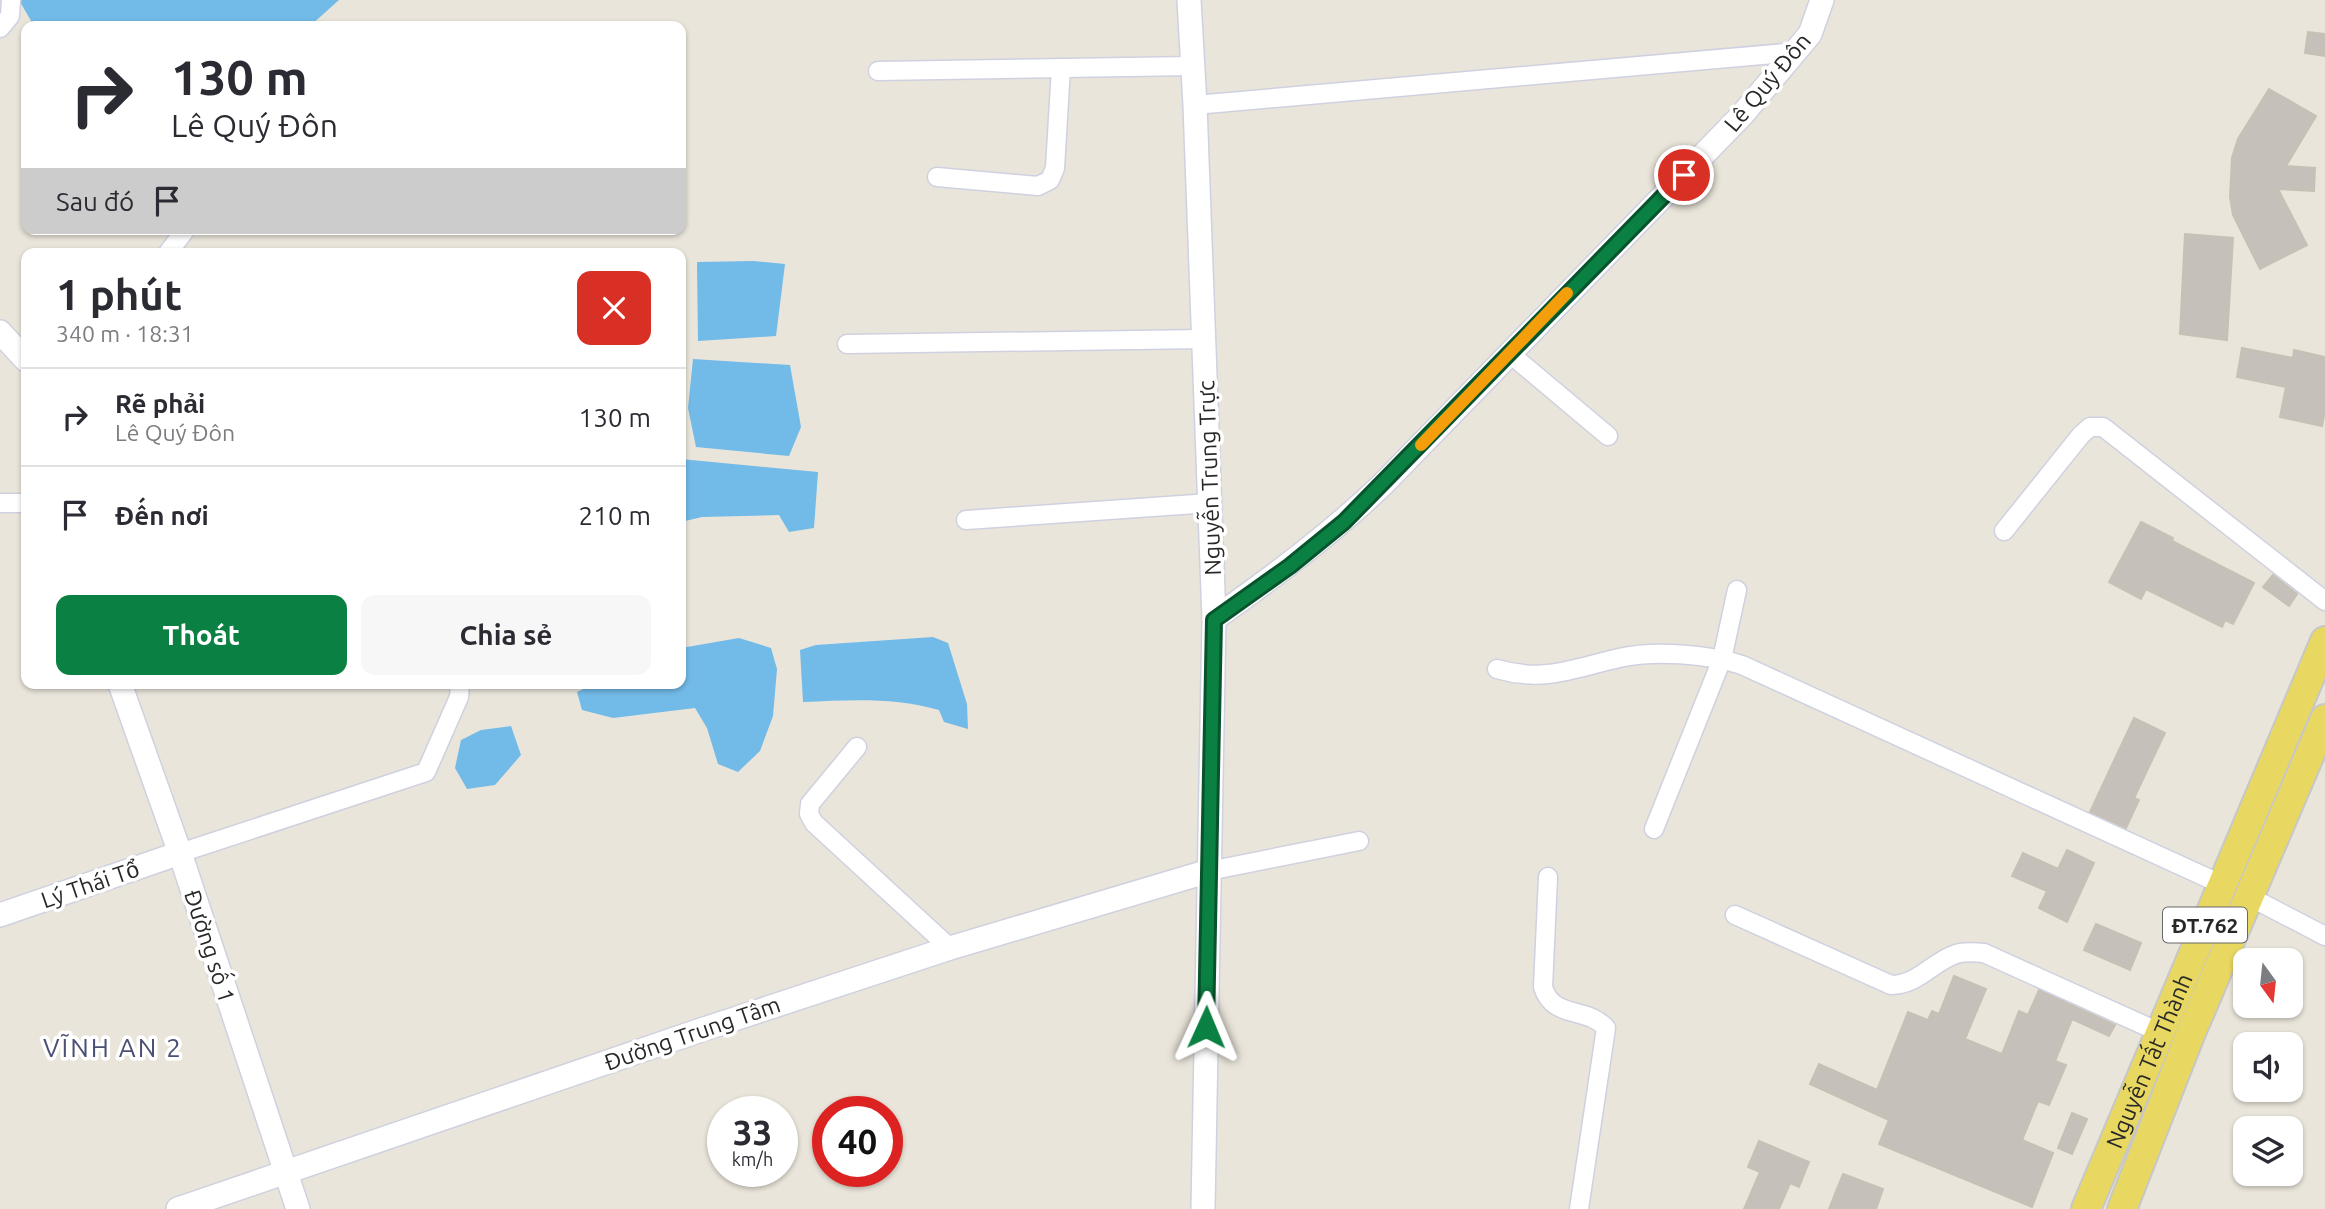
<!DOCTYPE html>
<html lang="vi">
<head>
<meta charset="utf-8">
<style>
	:root { --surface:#fff; --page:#f7f7f7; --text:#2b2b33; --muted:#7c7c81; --line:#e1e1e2; --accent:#0b8043 }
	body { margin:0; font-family:Ubuntu,sans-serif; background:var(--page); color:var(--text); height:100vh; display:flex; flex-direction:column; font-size:26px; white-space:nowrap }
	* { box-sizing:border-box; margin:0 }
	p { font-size:23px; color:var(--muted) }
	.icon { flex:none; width:38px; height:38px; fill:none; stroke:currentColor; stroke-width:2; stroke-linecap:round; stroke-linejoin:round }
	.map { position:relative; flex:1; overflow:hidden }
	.sheet { position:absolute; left:21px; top:248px; width:665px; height:441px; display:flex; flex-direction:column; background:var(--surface); border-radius:14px; box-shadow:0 2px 5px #0004 }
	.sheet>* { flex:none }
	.banner { position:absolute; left:21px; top:21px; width:665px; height:214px; border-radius:14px; box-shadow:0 2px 5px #0004; background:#fff; color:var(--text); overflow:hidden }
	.needle { width:46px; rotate:165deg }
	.tools { position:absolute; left:2233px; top:948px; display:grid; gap:14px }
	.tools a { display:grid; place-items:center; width:70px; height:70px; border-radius:14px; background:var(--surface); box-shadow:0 2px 5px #0004; font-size:35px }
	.speed { position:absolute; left:707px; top:1096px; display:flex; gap:14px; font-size:35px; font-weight:700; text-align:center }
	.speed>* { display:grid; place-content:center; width:91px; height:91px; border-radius:50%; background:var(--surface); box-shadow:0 2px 5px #0004; line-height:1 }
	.speed small { font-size:18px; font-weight:400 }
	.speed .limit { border:10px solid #d22; background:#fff; color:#111 }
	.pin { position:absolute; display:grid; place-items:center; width:60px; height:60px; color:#fff; margin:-30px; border:4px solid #fff; border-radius:50%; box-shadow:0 2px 7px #0007 }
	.me { position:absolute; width:77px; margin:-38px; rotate:1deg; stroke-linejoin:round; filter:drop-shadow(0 0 5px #0008) }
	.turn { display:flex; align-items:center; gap:24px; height:147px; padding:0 35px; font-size:32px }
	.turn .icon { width:91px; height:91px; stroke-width:2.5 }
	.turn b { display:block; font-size:49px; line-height:60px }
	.then { display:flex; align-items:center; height:66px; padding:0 35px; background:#0003; gap:14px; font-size:26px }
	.round { display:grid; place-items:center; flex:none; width:74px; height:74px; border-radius:14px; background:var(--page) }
	.overview { display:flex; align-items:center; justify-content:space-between; height:119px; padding:0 35px }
	h1 { font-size:42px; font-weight:600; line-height:52px }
	.button { display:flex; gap:14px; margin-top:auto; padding:14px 35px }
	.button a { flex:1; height:80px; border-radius:14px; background:var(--accent); color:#fff; font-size:28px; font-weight:600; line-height:80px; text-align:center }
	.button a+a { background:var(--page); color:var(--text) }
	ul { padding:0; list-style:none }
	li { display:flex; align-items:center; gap:21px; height:98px; padding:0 35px; border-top:2px solid var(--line) }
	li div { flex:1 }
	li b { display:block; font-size:26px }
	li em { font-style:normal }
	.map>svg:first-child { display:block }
	.water { fill:#72bae7 }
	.building { fill:#c5c1ba; stroke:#c5c1b4; stroke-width:2 }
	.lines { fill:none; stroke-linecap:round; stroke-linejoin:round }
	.minor-casing { stroke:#cfd1e0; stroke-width:21 }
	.tertiary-casing { stroke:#cfd1e0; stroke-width:26 }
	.primary-casing { stroke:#c7c7c7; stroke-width:32 }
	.minor { stroke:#fff; stroke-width:18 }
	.tertiary { stroke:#fff; stroke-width:23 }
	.primary { stroke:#e8d861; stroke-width:28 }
	.route-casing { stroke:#07532c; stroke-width:18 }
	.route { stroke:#0b8043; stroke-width:12 }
	.slow { stroke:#f59e0b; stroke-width:12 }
	.labels { text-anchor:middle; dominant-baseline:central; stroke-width:7; stroke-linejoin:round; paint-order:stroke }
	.shield { fill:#fff; stroke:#686868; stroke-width:2 }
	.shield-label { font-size:21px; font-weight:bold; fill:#282828 }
	.street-label { font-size:23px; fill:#282828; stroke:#fff }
	.quarter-label { font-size:26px; letter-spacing:2px; fill:#4b4e75; stroke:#fff }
</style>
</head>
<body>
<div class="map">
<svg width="2325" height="1209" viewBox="0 0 2325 1209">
	<rect width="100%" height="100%" fill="#eae5da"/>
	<g class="water">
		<polygon points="19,0 339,0 310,26 34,26"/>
		<polygon points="753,261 785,264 776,336 698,341 697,262"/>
		<polygon points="693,359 790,365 801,427 789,456 696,447 688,408"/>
		<polygon points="681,459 818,472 814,528 789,532 779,515 702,517 681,522"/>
		<path d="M933 637 948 643 967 704 968 729 944 722 939 710C894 697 850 700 803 702L800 650 816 645Z"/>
		<polygon points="739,638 771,648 777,669 773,716 760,751 738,772 718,764 707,728 695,708 613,718 582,710 577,692 594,684 681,684 681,648"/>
		<polygon points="511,726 521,755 495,785 467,789 455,768 461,740 481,730"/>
	</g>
	<g class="building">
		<polygon points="2308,32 2325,34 2325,56 2305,53"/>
		<polygon points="2269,89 2316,116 2286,166 2315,168 2314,191 2278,189 2307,245 2260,269 2233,215 2230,197 2232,158 2238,139"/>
		<polygon points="2185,234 2233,238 2227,340 2180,334"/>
		<polygon points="2242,348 2293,358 2294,350 2325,357 2325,411 2322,426 2280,417 2286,387 2237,377"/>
		<polygon points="2141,522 2173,538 2172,541 2254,583 2233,624 2225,620 2222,627 2146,589 2141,599 2109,582"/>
		<polygon points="2273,575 2297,594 2289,606 2263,587"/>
		<polygon points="2134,718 2165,733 2134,798 2139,800 2126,828 2090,812"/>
		<polygon points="2067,850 2094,863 2067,922 2039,908 2047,891 2012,876 2023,853 2058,869"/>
		<polygon points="2096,924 2141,943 2130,970 2084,950"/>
		<polygon points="1954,976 1986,989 1965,1039 2002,1054 2019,1011 2028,1015 2039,990 2115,1025 2109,1036 2072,1019 2055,1061 2066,1065 2049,1105 2038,1101 2022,1140 2053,1153 2032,1207 1879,1144 1889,1120 1810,1084 1819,1064 1877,1090 1908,1012 1928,1020 1932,1011 1939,1014"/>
		<polygon points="2072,1113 2087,1119 2072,1154 2058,1148"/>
		<polygon points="1759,1141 1809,1162 1799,1187 1790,1183 1779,1209 1744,1209 1760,1172 1748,1167"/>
		<polygon points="1843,1174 1883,1189 1876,1209 1829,1209"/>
	</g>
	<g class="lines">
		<g class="minor-casing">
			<g id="minor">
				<polyline points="0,28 10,16 11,0"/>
				<polyline points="878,71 1192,66"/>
				<polyline points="1195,105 1796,52"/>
				<polyline points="937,177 1038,186 1050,180 1055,168 1061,68"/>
				<polyline points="167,254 186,229"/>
				<polyline points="847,344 1204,339"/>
				<polyline points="1509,353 1608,436"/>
				<polyline points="0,503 26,503"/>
				<polyline points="966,520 1210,503"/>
				<polyline points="2004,531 2081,435 2090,427 2103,427 2325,601"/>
				<path d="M1497 669C1544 683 1575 668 1619 658 1655 650 1707 654 1742 665L2223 885"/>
				<polyline points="857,747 810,804 809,814 814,823 950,948"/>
				<polyline points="1654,829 1722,659 1737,590"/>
				<polyline points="180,853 426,772 459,697 460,684"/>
				<polyline points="1209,871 1359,841"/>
				<path d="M1548 877 1543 987C1553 1020 1587 1006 1606 1028L1579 1209"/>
				<polyline points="2250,897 2325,936"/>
				<path d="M1735 915 1891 985C1918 985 1932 962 1956 954 1965 951 1975 952 1984 953L2159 1032"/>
			</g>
		</g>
		<g class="tertiary-casing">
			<g id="tertiary">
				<polyline points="1189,0 1195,105 1214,619 1203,1209"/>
				<polyline points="0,332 26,360"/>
				<path d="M1214 619C1273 577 1330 535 1383 484L1742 115 1810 34 1822 0"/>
				<polyline points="120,684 180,853 298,1209"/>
				<polyline points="0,915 180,853"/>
				<polyline points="178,1209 704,1029 950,948 1209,871"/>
			</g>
		</g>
		<g class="primary-casing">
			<g id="primary">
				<path id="s1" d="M2086 1209 2325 641"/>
				<polyline points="2122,1209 2190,1035 2325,719"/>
			</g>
		</g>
		<use href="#minor" class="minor"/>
		<use href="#tertiary" class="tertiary"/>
		<use href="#primary" class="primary"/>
	</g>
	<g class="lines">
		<g class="route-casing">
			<polyline id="route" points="1206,1027 1214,620 1290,566 1344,522 1684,175"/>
		</g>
		<use href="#route" class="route"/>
		<polyline class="slow" points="1421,445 1567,293"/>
	</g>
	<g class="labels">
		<rect class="shield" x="2163" y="907.5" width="84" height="35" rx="5"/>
		<g class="shield-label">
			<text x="2205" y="925">ĐT.762</text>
		</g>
		<g class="street-label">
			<text transform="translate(1767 82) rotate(-50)">Lê Quý Đôn</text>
			<text transform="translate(1209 478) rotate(-92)">Nguyễn Trung Trực</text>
			<text transform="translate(90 884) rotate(-19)">Lý Thái Tổ</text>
			<text transform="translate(210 946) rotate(72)">Đường số 1</text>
			<text transform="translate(692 1033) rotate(-19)">Đường Trung Tâm</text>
			<text stroke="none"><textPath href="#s1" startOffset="161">Nguyễn Tất Thành</textPath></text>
		</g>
		<g class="quarter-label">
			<text x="113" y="1047">VĨNH AN 2</text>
		</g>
	</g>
</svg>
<div class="tools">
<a><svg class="needle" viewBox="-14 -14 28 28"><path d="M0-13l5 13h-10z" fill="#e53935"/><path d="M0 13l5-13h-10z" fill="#7c7c81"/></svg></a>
<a><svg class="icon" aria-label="sound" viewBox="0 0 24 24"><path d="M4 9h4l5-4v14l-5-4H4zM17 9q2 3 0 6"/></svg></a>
<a><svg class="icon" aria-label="layers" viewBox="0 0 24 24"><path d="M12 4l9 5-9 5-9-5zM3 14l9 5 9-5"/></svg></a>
</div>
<div class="speed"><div>33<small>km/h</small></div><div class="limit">40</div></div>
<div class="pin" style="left:1684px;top:175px;background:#d93025"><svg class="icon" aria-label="arrive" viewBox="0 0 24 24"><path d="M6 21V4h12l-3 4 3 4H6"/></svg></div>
<svg class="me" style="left:1206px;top:1027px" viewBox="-20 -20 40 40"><path d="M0-17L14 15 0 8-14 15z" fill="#0b8043" stroke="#fff" stroke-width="4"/></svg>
<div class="banner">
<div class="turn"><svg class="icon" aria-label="right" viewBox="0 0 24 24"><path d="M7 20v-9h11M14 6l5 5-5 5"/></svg><div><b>130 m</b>Lê Quý Đôn</div></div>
<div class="then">Sau đó<svg class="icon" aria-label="arrive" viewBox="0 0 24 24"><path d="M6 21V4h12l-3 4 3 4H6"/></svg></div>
</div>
<section class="sheet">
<div class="overview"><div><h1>1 phút</h1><p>340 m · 18:31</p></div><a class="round" style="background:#d93025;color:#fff"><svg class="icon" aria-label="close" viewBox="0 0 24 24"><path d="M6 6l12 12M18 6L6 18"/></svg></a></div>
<ul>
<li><svg class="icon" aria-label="right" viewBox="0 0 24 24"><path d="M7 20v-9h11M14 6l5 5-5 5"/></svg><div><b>Rẽ phải</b><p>Lê Quý Đôn</p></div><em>130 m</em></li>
<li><svg class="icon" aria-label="arrive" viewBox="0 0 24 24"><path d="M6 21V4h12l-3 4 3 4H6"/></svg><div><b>Đến nơi</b></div><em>210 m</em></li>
</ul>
<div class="button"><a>Thoát</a><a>Chia sẻ</a></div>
</section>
</div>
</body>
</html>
